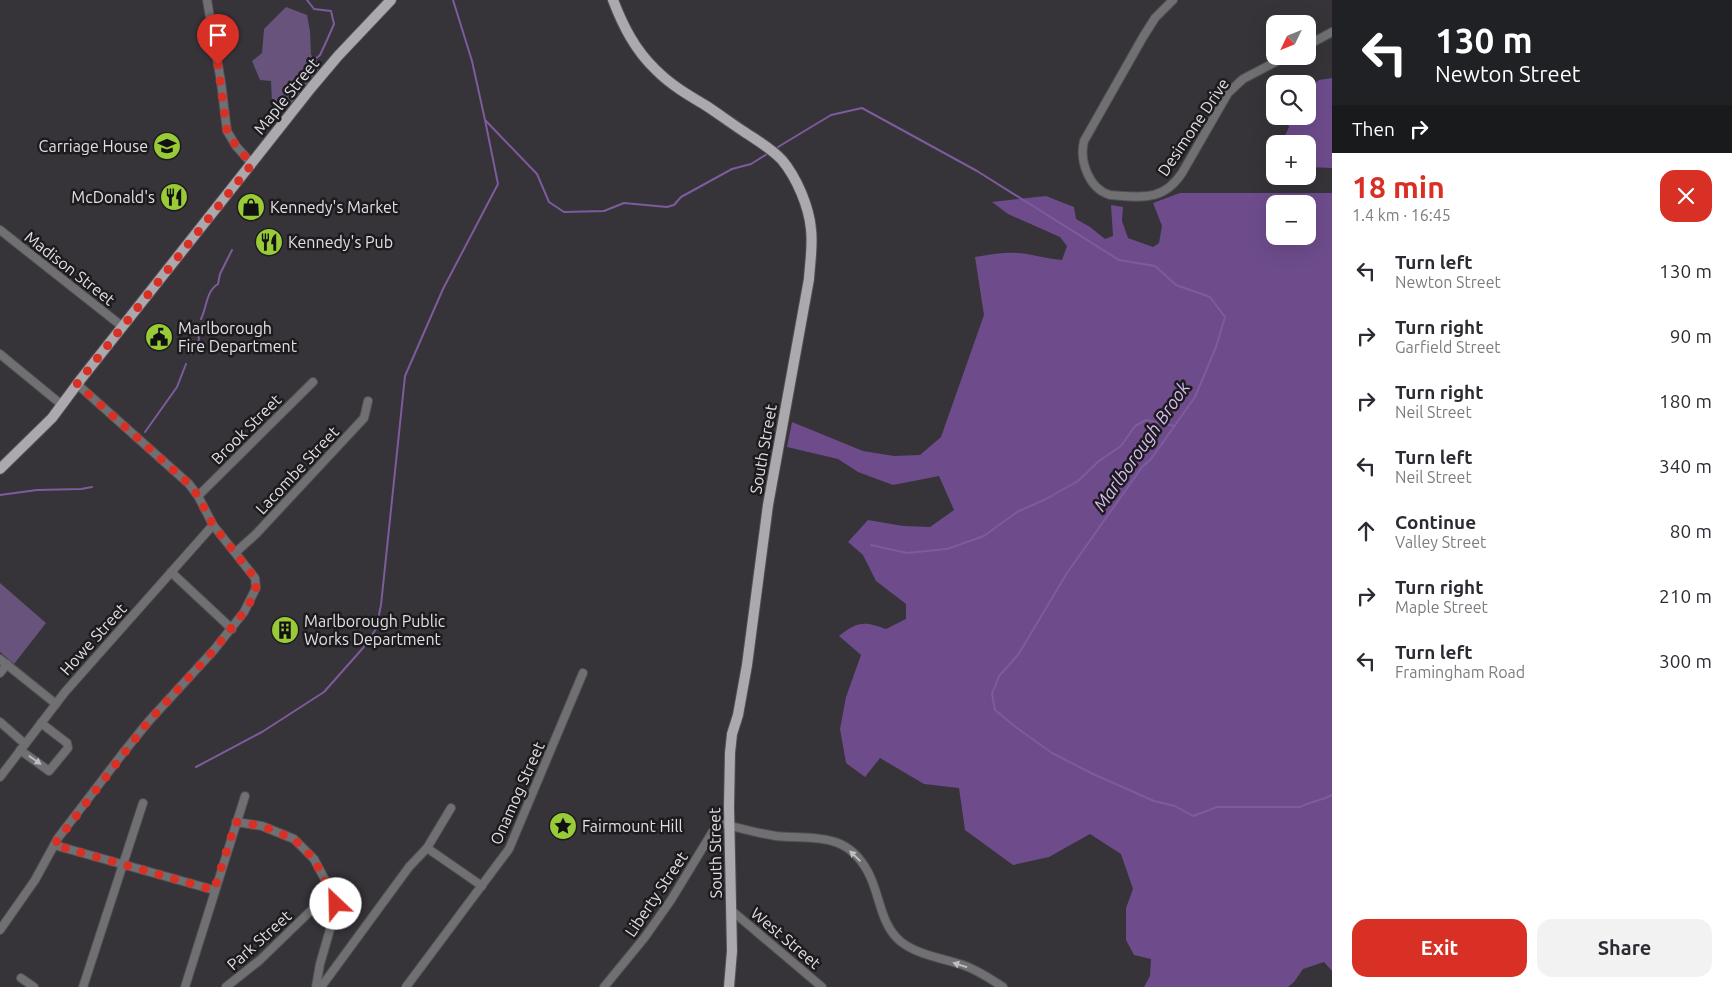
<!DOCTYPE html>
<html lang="en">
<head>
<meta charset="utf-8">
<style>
	:root { --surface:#fff; --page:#f2f2f3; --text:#2b2b33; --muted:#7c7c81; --accent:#d93025 }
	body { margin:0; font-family:Ubuntu,sans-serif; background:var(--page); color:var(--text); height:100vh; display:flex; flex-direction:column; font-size:19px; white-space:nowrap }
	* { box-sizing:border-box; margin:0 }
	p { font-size:16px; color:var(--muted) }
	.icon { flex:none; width:28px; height:28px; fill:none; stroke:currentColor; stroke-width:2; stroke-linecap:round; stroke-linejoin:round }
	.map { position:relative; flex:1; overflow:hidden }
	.side { display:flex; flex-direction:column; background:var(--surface); width:400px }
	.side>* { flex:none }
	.hud { background:#202124; color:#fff; overflow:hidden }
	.needle { width:32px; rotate:227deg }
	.fabs { position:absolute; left:1266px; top:15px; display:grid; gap:10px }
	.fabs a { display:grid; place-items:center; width:50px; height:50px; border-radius:10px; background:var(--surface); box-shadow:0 5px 20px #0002; font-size:25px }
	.pin { position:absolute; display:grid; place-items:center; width:42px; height:42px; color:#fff; margin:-51px -21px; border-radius:50% 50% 50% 0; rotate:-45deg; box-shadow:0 0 5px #0007 }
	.pin .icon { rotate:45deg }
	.me { position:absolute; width:55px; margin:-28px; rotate:336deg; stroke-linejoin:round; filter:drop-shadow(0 0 4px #0008) }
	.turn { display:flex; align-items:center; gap:18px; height:105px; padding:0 20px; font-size:22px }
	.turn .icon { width:65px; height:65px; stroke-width:2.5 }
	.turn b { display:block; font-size:35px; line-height:42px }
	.then { display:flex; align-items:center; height:48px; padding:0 20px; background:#0003; gap:10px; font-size:19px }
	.round { display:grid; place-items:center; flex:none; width:52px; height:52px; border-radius:15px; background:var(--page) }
	.overview { display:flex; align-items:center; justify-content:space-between; height:85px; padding:0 20px }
	h1 { font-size:30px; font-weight:600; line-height:38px; color:var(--accent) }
	.primary-button { display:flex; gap:10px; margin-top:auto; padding:10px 20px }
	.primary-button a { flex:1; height:58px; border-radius:15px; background:var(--accent); color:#fff; font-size:20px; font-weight:600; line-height:58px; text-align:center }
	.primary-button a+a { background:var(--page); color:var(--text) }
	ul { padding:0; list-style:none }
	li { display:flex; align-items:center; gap:15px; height:65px; padding:0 20px }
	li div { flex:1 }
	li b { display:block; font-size:19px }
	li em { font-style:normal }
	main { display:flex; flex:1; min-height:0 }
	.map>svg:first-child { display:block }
	.green { fill:#67537b }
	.forest { fill:#6e4c8c; fill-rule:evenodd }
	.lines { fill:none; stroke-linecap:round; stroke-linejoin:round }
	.stream { stroke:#7d5b9c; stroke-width:2 }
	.minor-casing { stroke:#514f54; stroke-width:10 }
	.major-casing { stroke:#514f54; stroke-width:12 }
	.minor { stroke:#706f72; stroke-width:8 }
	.major { stroke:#aba8ae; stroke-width:10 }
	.oneway { fill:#bebdc1 }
	.route { stroke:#d93025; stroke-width:9; stroke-dasharray:0 16.2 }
	.labels { text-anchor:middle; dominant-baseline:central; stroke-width:5; stroke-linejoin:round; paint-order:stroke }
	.street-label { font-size:16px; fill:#e0dfe3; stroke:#1d1b1e }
	.poi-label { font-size:16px; fill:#e0dfe3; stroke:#1d1b1e; text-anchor:start }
	.water-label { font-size:18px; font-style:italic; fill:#d7bcf3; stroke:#1d1b1e }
</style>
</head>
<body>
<main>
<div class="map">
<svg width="1332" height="987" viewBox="0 0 1332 987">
	<rect width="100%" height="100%" fill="#363339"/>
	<g class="green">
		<polygon points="286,7 307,15 310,31 311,55 322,65 289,106 282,106 272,102 271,81 260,80 252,61 262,53 264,29"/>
		<polygon points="0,583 46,623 14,664 0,652"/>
	</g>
	<g class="forest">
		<polygon points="1332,78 1332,168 1308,167 1308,144 1281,144 1289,127 1285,116 1308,116 1308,89 1319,80"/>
		<path d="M1180 193H1332V971L1324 962 1303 969 1294 982 1288 987H1144L1150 976 1151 959 1134 955 1126 940V908L1133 889 1121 854 1090 834 1049 857 1013 865 965 830 959 788 924 784 880 758 865 777 846 763 840 729 846 697 861 655 839 636C858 621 864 621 886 629L906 619V604L876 581 863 555 848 542 868 520 903 526 930 527 954 510 939 476 893 485 858 472 838 459 787 447 792 422 863 451 894 456 920 455 941 437 984 315 975 257C992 254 1010 251 1027 254 1039 256 1050 259 1062 260L1067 246 1060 237 1008 214 992 202 1046 196 1074 207 1076 219 1090 227 1105 239 1113 236 1111 205 1123 207 1122 221 1128 238 1153 247 1159 243 1162 226 1153 203ZM1275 204H1308V236H1275Z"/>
	</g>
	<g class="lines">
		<g class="stream">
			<polyline points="453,0 472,61 485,120 537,174 549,202 564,212 604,211 624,203 667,207 674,205 681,197 732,169 751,164 767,154"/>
			<polyline points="294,78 302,77 306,67 320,55 327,40 334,24 331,11 314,9 307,0"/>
			<path d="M778 147 831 115 862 108 977 171 1119 260 1155 266 1176 285 1210 297 1225 317 1216 347 1195 397 1151 459 1142 467 1067 573 1018 655 999 676 992 694 995 710 1017 728 1052 753 1093 774 1154 801 1175 806 1193 816 1217 807H1300C1311 801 1321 801 1332 795"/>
			<path d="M201 319C207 307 206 291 218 284L220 274 232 250"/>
			<polyline points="191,354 199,340 197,328"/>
			<polyline points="145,432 177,387 186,364"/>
			<polyline points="0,495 37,490 81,489 92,487"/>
			<polyline points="871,545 907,553 947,549 984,536 1017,512 1046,499 1078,481 1099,461 1121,446 1135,426 1146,420 1175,426"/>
			<polyline points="196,767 262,732 324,692 363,648 376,629 381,605 405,376 443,289 498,184 485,120"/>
		</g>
		<g class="minor-casing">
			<g id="minor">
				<polyline points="207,0 221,82 227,131 236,146 252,164"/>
				<path d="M1173 0 1155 18 1143 37 1084 141C1079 161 1089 189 1110 195 1141 197 1163 202 1182 173L1228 93 1243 79 1287 56"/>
				<polyline points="1308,45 1332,32"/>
				<polyline points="0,230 123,327"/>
				<polyline points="0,354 62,405"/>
				<polyline points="198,496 313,382"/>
				<polyline points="236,552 256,534 364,418 368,401"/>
				<polyline points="171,572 232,629"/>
				<polyline points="0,659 56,704"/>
				<polyline points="0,673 7,664"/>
				<polyline points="0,722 25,744"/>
				<polyline points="20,750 49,771 68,748 67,743 41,723"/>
				<polyline points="0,777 65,692 213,525"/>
				<polyline points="236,822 262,826 294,839 314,859 331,891 336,904 331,926 320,964 316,987"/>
				<polyline points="54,845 214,890"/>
				<polyline points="427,848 482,886"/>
				<polyline points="731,910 822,987"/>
				<polyline points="0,930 35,880 58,838 123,753 148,722 214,650 244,612 256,588 255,578 213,525 198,496 189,484 77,384"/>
				<polyline points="21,978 34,987"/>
				<polyline points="83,987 143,803"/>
				<polyline points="185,987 245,796"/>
				<polyline points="226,987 260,960 331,891"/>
				<polyline points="321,987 409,867 427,848 451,808"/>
				<polyline points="406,987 509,849 583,673"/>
				<path d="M604 987 645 937 671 900 716 826 720 823C738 828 757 833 776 836 815 840 846 831 868 872 880 894 880 924 900 941 917 955 942 958 963 965 977 970 991 979 1003 987"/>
			</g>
		</g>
		<g class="major-casing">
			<g id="major">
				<path d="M613 0C623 26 635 50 656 70 671 85 688 95 705 105 719 114 732 124 746 133 758 141 772 149 782 160 797 178 809 207 811 229 813 246 810 262 809 279L768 505 747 665 738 715 732 734 730 753 729 807 732 951 729 987"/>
				<polyline points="0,469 52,418 81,379 311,88 338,56 391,0"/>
			</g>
		</g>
		<use href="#minor" class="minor"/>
		<use href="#major" class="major"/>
	</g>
	<defs><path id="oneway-solid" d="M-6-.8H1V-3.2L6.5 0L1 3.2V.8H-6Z" transform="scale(1.25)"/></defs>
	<g class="oneway">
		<use href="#oneway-solid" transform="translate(35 760) rotate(35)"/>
		<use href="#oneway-solid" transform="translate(855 856) rotate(-136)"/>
		<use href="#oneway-solid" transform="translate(960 965) rotate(-162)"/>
	</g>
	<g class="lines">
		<polyline class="route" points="218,65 227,131 236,146 252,164 77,384 189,484 198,496 213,525 255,578 256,588 252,599 244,612 214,650 148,722 54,845 214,890 236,822 262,826 294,839 314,859 336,904"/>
	</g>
	<defs>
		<g id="school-disc" transform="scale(1.4375)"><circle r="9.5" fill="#98cb37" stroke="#1d1b1e"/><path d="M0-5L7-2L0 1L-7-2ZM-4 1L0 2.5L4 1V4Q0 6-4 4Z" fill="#111"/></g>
		<g id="restaurant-disc" transform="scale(1.4375)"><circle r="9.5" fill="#98cb37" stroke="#1d1b1e"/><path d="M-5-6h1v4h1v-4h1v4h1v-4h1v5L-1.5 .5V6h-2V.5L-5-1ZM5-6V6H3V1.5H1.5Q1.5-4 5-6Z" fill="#111"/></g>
		<g id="shop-disc" transform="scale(1.4375)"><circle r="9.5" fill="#98cb37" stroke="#1d1b1e"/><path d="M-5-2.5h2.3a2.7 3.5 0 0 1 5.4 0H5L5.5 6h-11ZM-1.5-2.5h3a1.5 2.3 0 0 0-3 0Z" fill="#111"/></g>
		<g id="civic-disc" transform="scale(1.4375)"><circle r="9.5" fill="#98cb37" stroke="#1d1b1e"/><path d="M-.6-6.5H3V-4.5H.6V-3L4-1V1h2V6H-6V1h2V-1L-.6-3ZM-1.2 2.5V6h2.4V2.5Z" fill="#111"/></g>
		<g id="building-disc" transform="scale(1.4375)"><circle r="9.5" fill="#98cb37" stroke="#1d1b1e"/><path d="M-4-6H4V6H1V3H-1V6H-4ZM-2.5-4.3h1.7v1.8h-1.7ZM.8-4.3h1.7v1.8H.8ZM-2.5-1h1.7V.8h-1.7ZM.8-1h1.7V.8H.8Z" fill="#111"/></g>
		<g id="sight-disc" transform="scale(1.4375)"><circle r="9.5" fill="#98cb37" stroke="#1d1b1e"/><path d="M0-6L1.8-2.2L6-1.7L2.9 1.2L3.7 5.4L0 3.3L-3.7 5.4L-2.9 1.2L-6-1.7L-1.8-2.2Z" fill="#111"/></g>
	</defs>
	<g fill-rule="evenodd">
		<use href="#school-disc" x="167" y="146"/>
		<use href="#restaurant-disc" x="174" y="197"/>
		<use href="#shop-disc" x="251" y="207"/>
		<use href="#restaurant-disc" x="269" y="242"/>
		<use href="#civic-disc" x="159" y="337"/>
		<use href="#building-disc" x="285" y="630"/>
		<use href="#sight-disc" x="563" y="826"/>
	</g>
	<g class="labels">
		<g class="street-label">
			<text transform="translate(286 96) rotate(-51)">Maple Street</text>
			<text transform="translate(1193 127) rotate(-56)">Desimone Drive</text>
			<text transform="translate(70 268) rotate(38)">Madison Street</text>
			<text transform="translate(246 429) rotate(-45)">Brook Street</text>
			<text transform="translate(763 449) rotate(-80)">South Street</text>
			<text transform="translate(297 470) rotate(-47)">Lacombe Street</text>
			<text transform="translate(93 639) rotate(-48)">Howe Street</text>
			<text transform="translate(517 793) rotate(-66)">Onamog Street</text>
			<text transform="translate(715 853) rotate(-91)">South Street</text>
			<text transform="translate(656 894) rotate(-56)">Liberty Street</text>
			<text transform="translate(786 938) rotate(40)">West Street</text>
			<text transform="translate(259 940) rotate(-42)">Park Street</text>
		</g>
		<g class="poi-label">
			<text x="148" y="146" text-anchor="end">Carriage House</text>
			<text x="155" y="197" text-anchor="end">McDonald's</text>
			<text x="270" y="207">Kennedy's Market</text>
			<text x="288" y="242">Kennedy's Pub</text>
			<text x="178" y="328">Marlborough<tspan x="178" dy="18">Fire Department</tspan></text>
			<text x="304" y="621">Marlborough Public<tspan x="304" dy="18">Works Department</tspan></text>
			<text x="582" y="826">Fairmount Hill</text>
		</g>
		<g class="water-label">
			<text transform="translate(1141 446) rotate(-55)">Marlborough Brook</text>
		</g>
	</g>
</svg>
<div class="fabs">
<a><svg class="needle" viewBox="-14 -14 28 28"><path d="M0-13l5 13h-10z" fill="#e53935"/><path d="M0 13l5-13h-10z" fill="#7c7c81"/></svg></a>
<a><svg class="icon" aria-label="search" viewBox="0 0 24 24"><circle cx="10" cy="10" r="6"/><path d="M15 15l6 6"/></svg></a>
<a>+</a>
<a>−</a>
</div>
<div class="pin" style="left:218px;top:65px;background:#d93025"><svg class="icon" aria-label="arrive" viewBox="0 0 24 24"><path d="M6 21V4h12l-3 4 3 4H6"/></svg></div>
<svg class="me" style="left:336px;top:904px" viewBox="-20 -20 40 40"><circle r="19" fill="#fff"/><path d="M0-13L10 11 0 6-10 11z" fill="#d93025"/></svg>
</div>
<section class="side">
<div class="hud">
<div class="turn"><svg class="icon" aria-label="left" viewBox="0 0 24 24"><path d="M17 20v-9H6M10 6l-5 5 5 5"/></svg><div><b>130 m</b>Newton Street</div></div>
<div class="then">Then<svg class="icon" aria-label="right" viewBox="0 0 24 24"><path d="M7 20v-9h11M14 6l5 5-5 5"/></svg></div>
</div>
<div class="overview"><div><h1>18 min</h1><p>1.4 km · 16:45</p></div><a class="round" style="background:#d93025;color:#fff"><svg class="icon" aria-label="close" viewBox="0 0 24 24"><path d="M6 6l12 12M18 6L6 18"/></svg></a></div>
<ul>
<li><svg class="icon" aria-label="left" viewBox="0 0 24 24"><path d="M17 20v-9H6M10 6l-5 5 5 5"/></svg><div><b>Turn left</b><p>Newton Street</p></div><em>130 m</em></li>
<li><svg class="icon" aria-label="right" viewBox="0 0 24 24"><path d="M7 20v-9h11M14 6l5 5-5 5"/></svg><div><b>Turn right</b><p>Garfield Street</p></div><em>90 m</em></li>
<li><svg class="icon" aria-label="right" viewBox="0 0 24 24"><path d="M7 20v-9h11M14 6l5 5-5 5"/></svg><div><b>Turn right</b><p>Neil Street</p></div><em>180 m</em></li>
<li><svg class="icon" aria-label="left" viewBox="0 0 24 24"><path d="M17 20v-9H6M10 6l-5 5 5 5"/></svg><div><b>Turn left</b><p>Neil Street</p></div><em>340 m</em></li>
<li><svg class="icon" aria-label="ahead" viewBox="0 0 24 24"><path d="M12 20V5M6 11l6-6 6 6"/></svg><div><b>Continue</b><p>Valley Street</p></div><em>80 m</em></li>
<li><svg class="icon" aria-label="right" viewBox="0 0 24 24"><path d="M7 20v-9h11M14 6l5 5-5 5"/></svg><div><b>Turn right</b><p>Maple Street</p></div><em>210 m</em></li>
<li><svg class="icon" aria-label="left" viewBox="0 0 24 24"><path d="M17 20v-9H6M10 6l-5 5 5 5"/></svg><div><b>Turn left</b><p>Framingham Road</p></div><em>300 m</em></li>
</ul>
<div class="primary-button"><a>Exit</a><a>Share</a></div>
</section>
</main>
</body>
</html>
